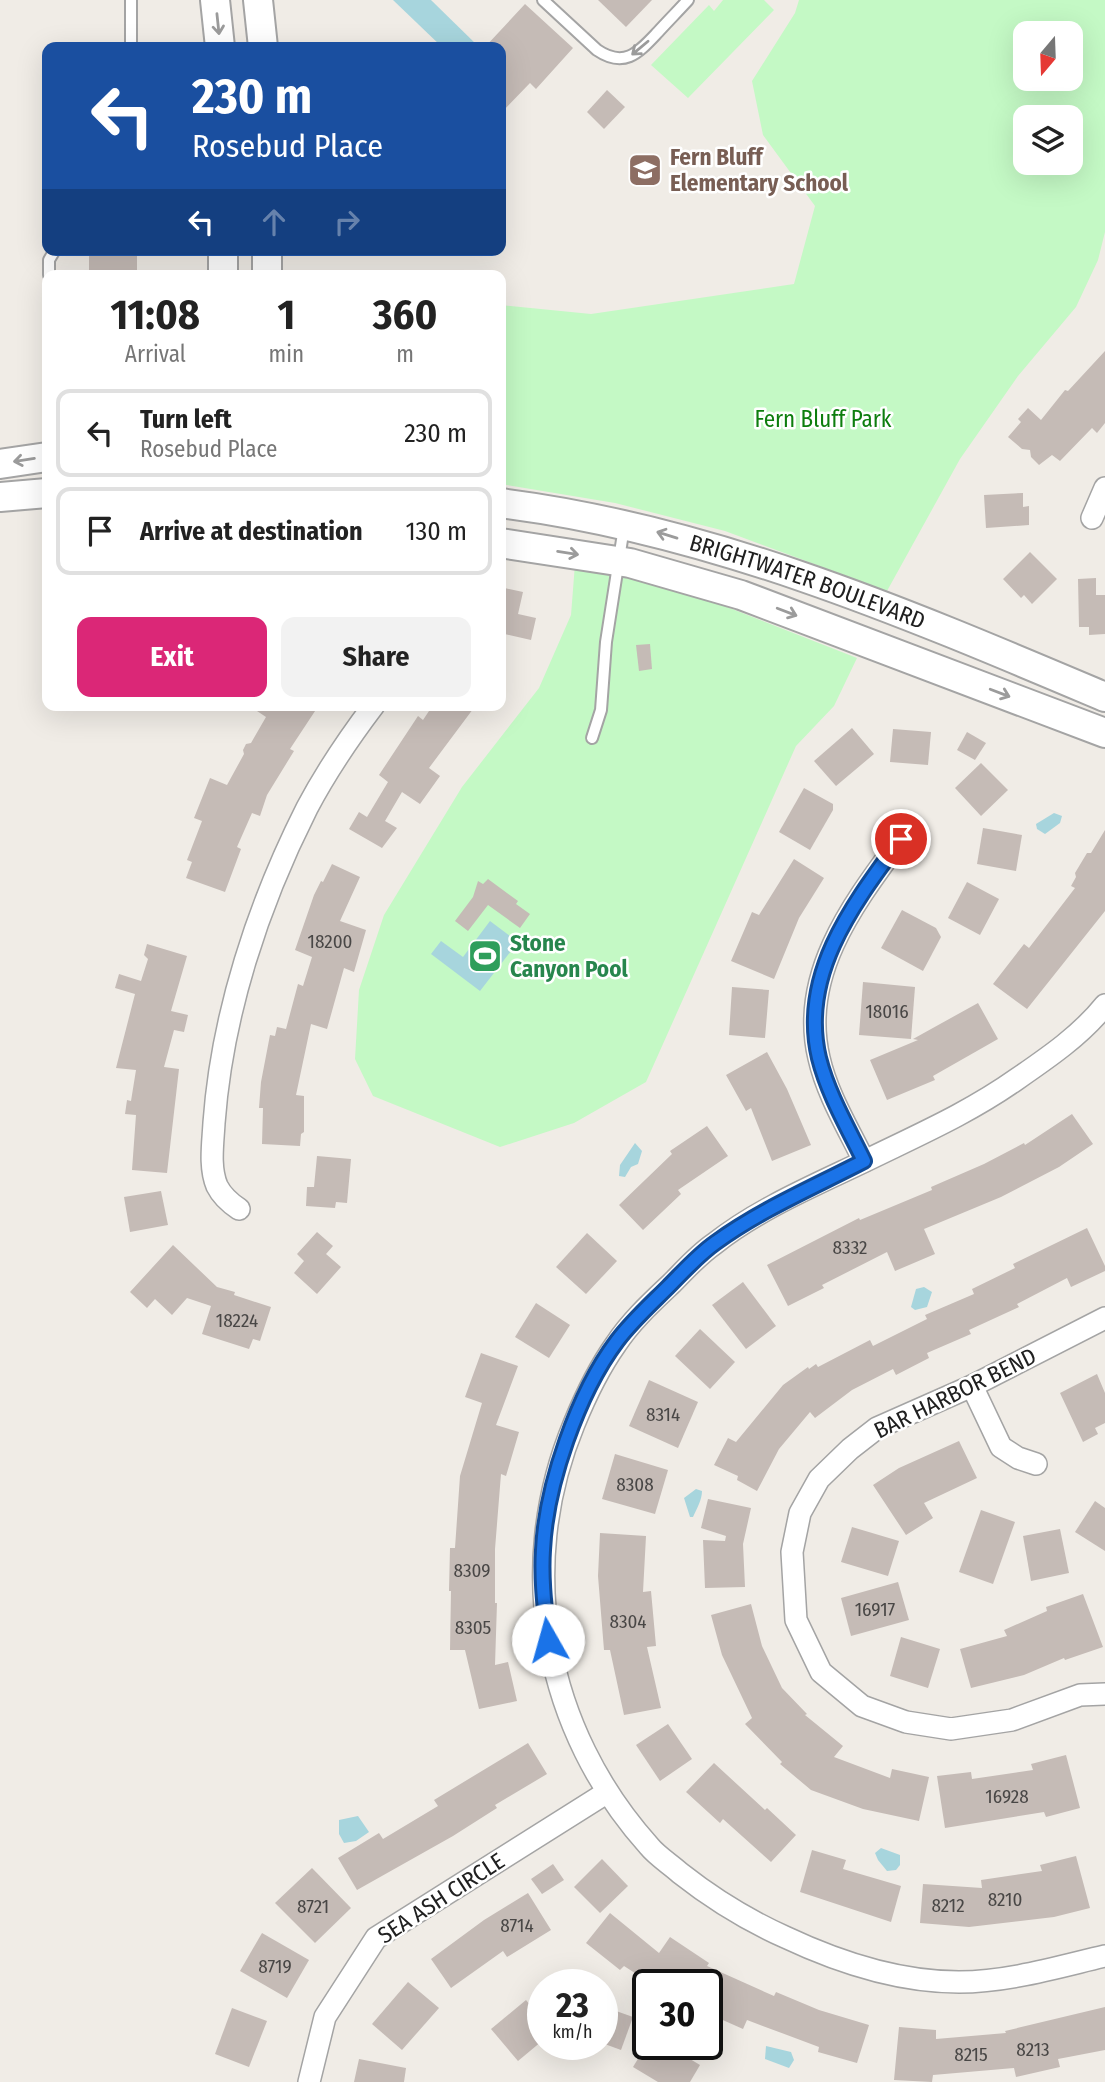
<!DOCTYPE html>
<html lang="en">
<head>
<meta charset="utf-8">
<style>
	:root { --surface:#fff; --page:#f2f2f2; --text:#222; --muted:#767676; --line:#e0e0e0; --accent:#db2777 }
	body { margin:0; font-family:"Fira Sans Condensed",sans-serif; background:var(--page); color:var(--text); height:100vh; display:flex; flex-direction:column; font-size:26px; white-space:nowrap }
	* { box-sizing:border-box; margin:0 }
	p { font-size:23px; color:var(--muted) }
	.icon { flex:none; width:38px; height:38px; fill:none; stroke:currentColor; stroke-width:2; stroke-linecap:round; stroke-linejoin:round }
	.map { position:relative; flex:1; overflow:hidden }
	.drawer { position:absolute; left:42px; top:270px; width:464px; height:441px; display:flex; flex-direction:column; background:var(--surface); border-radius:14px; box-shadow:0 7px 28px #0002 }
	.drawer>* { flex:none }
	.top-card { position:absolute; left:42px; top:42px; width:464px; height:214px; border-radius:14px; box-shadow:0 7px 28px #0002; background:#1a4fa0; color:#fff; overflow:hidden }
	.needle { width:46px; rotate:199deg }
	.controls { position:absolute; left:1013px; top:21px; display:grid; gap:14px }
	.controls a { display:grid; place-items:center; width:70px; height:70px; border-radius:14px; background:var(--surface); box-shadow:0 7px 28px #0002; font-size:35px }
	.speed { position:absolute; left:527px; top:1969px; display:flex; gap:14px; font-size:35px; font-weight:700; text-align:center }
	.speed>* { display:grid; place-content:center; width:91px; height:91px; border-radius:50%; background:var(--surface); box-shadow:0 7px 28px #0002; line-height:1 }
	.speed small { font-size:18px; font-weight:400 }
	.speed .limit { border:4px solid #111; border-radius:10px; background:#fff; color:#111 }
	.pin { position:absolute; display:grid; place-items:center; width:60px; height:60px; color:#fff; margin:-30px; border:4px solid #fff; border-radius:50%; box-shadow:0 2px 7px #0007 }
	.me { position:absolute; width:77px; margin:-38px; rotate:353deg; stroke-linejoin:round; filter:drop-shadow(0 0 5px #0008) }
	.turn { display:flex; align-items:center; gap:24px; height:147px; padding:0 35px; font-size:32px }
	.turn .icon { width:91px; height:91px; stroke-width:2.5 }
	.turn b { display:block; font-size:49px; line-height:60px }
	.lanes { display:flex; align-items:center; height:66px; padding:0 35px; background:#0003; justify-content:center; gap:35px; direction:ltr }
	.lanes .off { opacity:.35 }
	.eta { display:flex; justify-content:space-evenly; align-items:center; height:119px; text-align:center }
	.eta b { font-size:42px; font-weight:700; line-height:49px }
	.action { display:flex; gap:14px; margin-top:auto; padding:14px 35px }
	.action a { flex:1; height:80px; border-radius:14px; background:var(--accent); color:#fff; font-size:28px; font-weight:700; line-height:80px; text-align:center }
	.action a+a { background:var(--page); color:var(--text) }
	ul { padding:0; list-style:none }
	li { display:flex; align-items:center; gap:21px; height:88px; margin:0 14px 10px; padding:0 21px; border:4px solid var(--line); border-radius:14px }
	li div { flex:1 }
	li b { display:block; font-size:26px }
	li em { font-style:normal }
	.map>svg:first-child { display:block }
	.park { fill:#c4f9c5; fill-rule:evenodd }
	.water { fill:#a7d5dd }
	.building { fill:#c5bbb6 }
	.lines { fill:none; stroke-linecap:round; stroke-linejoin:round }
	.service-casing { stroke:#a4a4a4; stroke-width:14 }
	.minor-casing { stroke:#a4a4a4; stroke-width:24 }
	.tertiary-casing { stroke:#a4a4a4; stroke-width:32 }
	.service { stroke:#fff; stroke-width:10 }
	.minor { stroke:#fff; stroke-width:21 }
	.tertiary { stroke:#fff; stroke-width:28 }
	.oneway { stroke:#9b9b9b }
	.route-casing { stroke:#114b97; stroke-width:18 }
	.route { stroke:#1a73e8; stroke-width:12 }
	.labels { text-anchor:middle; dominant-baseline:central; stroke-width:5; stroke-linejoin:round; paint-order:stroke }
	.number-label { font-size:19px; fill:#494746 }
	.education-label { font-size:23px; font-weight:bold; fill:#785e54; stroke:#fff; text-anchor:start }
	.park-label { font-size:23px; fill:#0d7e0e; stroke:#fff }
	.street-label { font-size:23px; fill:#202020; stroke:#fff }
	.leisure-label { font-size:23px; font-weight:bold; fill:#27864d; stroke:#fff; text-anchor:start }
</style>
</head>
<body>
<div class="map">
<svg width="1105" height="2082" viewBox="0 0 1105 2082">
	<rect width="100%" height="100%" fill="#f0ece6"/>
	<g class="park">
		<polygon points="723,0 764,0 774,10 688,98 651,65 709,5 714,11"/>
		<path d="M799 0H1105V232L1098 260 1076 307 1018 376 960 459 887 591 725 531 615 503 501 484V305L591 314 794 284 815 206 763 135 752 81 795 13ZM1026 33H1071V79H1026ZM1026 117H1071V163H1026Z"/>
		<polygon points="575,564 661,581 857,658 834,706 796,746 646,1082 574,1123 500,1147 373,1096 355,1059 359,990 384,915 462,787 539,688 571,615"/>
	</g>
	<g class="water">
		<polygon points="393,0 431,0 479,47 442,47"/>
		<polygon points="1054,813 1062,816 1060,823 1045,834 1037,829 1036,824"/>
		<polygon points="490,921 518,942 480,991 431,954 441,941 463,957"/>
		<polygon points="635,1143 642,1151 638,1164 631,1167 625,1177 619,1176 620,1165"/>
		<polygon points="924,1287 932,1292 927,1307 915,1310 911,1307 916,1289"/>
		<path d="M696 1489 702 1491C702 1500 697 1508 693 1517H690L684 1498Z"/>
		<polygon points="358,1816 369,1832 356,1841 344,1843 339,1834 339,1820"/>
		<polygon points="881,1848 900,1855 900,1865 896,1870 887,1871 878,1860 875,1853"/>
		<polygon points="766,2046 791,2052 794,2060 789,2068 765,2059"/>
	</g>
	<g class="building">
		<polygon points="598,0 652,0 626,27"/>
		<polygon points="525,4 573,48 536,89 530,83 500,114 500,47 485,47"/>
		<polygon points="607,90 625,107 604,129 587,112"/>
		<polygon points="89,250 131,250 137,256 137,275 89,275"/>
		<polygon points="1105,351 1105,423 1097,433 1092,428 1060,461 1052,455 1039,465 1031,457 1030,450 1022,449 1008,437 1021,422 1018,419 1028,408 1041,420 1065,390 1068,391"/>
		<polygon points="1023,493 1023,507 1029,506 1029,525 986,528 984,495"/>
		<polygon points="1030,552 1057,579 1032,604 1024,595 1021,598 1003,579"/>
		<polygon points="1096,578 1096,595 1105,595 1105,634 1089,635 1089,627 1079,627 1078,579"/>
		<polygon points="500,587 523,592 518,614 536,618 531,640 500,633"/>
		<polygon points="650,644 652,669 639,671 636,645"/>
		<polygon points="248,705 319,705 290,749 294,751 267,795 260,816 252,813 237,847 241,849 225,892 186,878 192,862 187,860 202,821 194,818 210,778 227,785 244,754 243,750 246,744 251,743 266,717"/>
		<polygon points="433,705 476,705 429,768 440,776 420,804 402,792 385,821 397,828 382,848 349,829 359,812 367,817 388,782 379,775 418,716 423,720"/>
		<polygon points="852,728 874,754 836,786 814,761"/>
		<polygon points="893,729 931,732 928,765 890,762"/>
		<polygon points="967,732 986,743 975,760 957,750"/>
		<polygon points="981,763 1008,790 981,816 955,788"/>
		<polygon points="804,788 833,804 833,810 810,850 779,832"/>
		<polygon points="983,828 1022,835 1016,871 977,864"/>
		<polygon points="1105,830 1105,911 1027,1009 993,984 1024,944 1029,948 1075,888 1071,886 1076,877 1075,873 1087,853 1091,853"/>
		<polygon points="794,859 824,878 799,918 774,979 731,961 752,912 759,915"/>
		<polygon points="332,864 360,877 340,921 366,930 354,972 344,968 327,1029 311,1024 296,1095 304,1096 304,1132 301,1134 300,1146 262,1144 263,1108 259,1108 261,1082 270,1035 275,1036 277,1027 286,1029 298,984 303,986 312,957 295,950 314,895 321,881 323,882"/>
		<polygon points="488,879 518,901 516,904 530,914 520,928 488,905 468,931 455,921 473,897 478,881 483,884"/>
		<polygon points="967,882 999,899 980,935 948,918"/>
		<polygon points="902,910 936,928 941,937 923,971 881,948"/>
		<polygon points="147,944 187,956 171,1011 188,1015 184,1032 174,1030 164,1067 179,1069 167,1173 132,1170 136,1115 125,1114 127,1100 131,1101 136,1070 116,1068 135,994 115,988 119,974 141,981 148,959 144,955"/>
		<polygon points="863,982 915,987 911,1039 859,1035"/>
		<polygon points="732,987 769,990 765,1038 729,1035"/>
		<polygon points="978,1003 998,1039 933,1076 935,1080 887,1100 870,1060 918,1040 913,1039"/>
		<polygon points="767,1052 787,1089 811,1145 772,1161 751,1108 746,1111 726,1075"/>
		<polygon points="1072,1114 1093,1144 1059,1167 1001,1197 924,1229 935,1254 895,1271 887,1252 822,1285 824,1288 788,1306 767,1265 859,1218 860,1220 932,1190 931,1187 984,1164 1024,1143 1025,1145"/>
		<polygon points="707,1126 728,1156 678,1190 681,1194 643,1230 619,1205 672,1154 670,1151"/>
		<polygon points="317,1156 351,1159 347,1203 336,1202 335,1208 306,1206 307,1187 314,1187"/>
		<polygon points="161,1191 168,1225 130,1232 124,1197"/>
		<polygon points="1087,1228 1105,1266 1105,1271 1071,1287 1067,1278 1017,1304 1019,1307 969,1330 971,1334 927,1353 929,1358 896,1375 893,1369 852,1390 815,1418 810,1412 779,1449 757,1491 737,1480 738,1476 714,1465 728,1438 736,1442 783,1385 808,1367 809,1369 816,1364 818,1367 870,1340 873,1346 927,1319 925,1315 974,1294 972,1289 1015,1268 1013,1264"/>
		<polygon points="317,1232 333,1246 326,1254 341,1267 317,1294 294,1273 304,1261 297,1254"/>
		<polygon points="587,1233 617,1261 586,1294 556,1267"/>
		<polygon points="173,1245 217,1287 235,1292 234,1295 271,1307 260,1341 253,1339 249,1349 202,1334 211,1306 187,1298 172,1315 155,1299 147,1308 130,1292"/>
		<polygon points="743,1282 776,1326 746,1349 712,1305"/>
		<polygon points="536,1303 570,1325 549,1358 515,1337"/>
		<polygon points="700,1329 735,1362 710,1389 675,1356"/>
		<polygon points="481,1353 518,1366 496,1425 519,1432 506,1476 501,1474 495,1549 495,1603 497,1603 495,1665 508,1662 517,1701 479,1709 465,1650 450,1650 451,1591 449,1591 450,1548 455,1548 460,1476 482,1403 465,1397"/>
		<polygon points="1097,1374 1105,1393 1105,1423 1095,1428 1098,1434 1083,1442 1060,1393"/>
		<polygon points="649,1380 698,1402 678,1448 629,1426"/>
		<polygon points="959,1441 977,1478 924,1503 933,1518 906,1535 873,1485 899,1468"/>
		<polygon points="615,1454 668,1470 655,1514 602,1499"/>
		<polygon points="708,1499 751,1508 743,1544 745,1587 705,1588 703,1540 725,1541 726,1536 701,1528"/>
		<polygon points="1095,1501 1105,1508 1105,1551 1075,1532"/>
		<polygon points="981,1510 1015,1522 993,1584 959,1572"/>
		<polygon points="852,1527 899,1541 888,1576 841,1562"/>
		<polygon points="1060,1529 1069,1573 1031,1581 1023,1536"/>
		<polygon points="600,1533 646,1536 643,1592 651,1591 656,1646 647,1647 661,1708 624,1715 610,1650 604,1650 598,1576"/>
		<polygon points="898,1582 909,1620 851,1636 841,1598"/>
		<polygon points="1083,1594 1103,1647 1065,1660 1064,1658 1024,1675 971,1688 960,1649 1007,1636 1004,1630 1047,1611 1046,1607"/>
		<polygon points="751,1604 762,1646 782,1688 807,1714 805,1715 843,1746 834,1757 890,1778 892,1769 929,1777 919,1821 863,1809 811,1790 780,1764 782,1762 745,1724 752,1718 722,1655 711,1615"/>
		<polygon points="901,1637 940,1649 928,1688 890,1676"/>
		<polygon points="668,1724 692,1759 660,1781 636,1745"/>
		<polygon points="528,1743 547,1774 495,1805 497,1808 453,1836 357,1890 338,1858 379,1833 383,1839 438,1806 434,1800"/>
		<polygon points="1066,1755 1080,1808 1046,1817 1044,1812 945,1828 937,1776 971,1772 972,1779 1033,1770 1031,1764"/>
		<polygon points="714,1763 765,1810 767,1808 796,1835 771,1862 723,1819 720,1823 686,1792"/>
		<polygon points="812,1850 846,1860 843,1869 901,1886 891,1922 800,1892"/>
		<polygon points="1076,1856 1090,1908 1054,1917 969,1927 920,1923 923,1884 982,1888 981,1880 1042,1871 1040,1865"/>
		<polygon points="602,1859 628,1886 600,1913 574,1887"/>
		<polygon points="553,1864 564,1880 542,1894 531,1879"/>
		<polygon points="312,1868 351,1908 315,1943 275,1903"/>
		<polygon points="528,1893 551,1930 507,1957 503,1951 451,1988 431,1959 484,1920"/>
		<polygon points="610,1913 659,1953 670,1937 709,1963 707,1966 774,1996 776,1992 819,2010 869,2025 857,2063 818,2052 819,2047 747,2020 743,2029 707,2013 707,2001 714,1984 652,1984 624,1966 620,1970 586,1943"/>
		<polygon points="262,1933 309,1960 287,1998 240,1971"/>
		<polygon points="408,1982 439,2008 402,2050 372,2024"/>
		<polygon points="526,2000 542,2020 542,2041 518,2061 491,2029"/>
		<polygon points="602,2006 633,2017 621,2050 602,2043"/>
		<polygon points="1105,2007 1105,2050 1058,2059 1060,2067 1016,2077 1014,2068 933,2075 932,2082 894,2080 899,2027 936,2030 936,2039 1006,2033 1005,2031"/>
		<polygon points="232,2008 267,2021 249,2067 215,2054"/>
		<polygon points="647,2044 665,2044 700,2065 690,2082 658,2082 633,2067"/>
		<polygon points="359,2059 406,2068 404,2082 354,2082"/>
	</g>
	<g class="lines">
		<g class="service-casing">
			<g id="service">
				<polyline points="131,0 131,47"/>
				<path d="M543 0 597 50C625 69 639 52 658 32 668 21 678 11 688 0"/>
				<polyline points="49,275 49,260 55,250"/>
				<polyline points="592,738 601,710 606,642 624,527"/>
			</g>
		</g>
		<g class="minor-casing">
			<g id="minor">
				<polyline points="1092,518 1105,488"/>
				<path d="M1105 1005C1081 1035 1049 1057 1017 1079 969 1113 918 1135 865 1161 815 1185 758 1209 714 1244 698 1255 685 1270 672 1283 652 1302 631 1321 616 1344 599 1368 585 1397 574 1424 514 1569 545 1730 649 1846 657 1856 670 1864 680 1873 713 1899 747 1920 785 1937 838 1962 900 1982 959 1982 1008 1982 1058 1967 1105 1956"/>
				<path d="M864 1161C848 1128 827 1094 819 1058 799 974 854 903 901 839"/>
				<path d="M239 1209C230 1203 222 1196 217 1186 209 1167 213 1143 214 1123 222 1014 258 905 307 808 326 772 349 738 374 705"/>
				<polyline points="1105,1318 972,1386 877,1428 850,1449 819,1479 800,1513 792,1552 796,1620 821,1672 862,1706 906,1722 951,1729 1012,1720 1080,1695 1105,1694"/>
				<polyline points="972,1386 1001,1447 1018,1458 1036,1464"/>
				<polyline points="309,2082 325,2017 376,1938 606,1793"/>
			</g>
		</g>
		<g class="tertiary-casing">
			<g id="tertiary">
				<polyline points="215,0 220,47"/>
				<polyline points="258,0 263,47"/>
				<polyline points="223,250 223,275"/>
				<polyline points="267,250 267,275"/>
				<polyline points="0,464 47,457"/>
				<polyline points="0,497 47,493"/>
				<path id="s1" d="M500 503C711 529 911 615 1105 697"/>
				<polyline points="500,543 630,563 741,595 1105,733"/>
			</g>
		</g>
		<use href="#service" class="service"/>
		<use href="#minor" class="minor"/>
		<use href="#tertiary" class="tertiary"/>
	</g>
	<defs><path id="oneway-shaft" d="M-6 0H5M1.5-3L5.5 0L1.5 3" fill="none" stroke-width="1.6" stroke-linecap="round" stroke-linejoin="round" transform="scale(1.75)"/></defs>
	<g class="oneway">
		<use href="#oneway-shaft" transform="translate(218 24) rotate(84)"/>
		<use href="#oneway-shaft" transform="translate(640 48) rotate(140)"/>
		<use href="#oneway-shaft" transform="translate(24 460) rotate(171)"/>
		<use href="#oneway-shaft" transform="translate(667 535) rotate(-163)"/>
		<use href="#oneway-shaft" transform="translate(568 553) rotate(9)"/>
		<use href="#oneway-shaft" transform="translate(787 612) rotate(21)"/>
		<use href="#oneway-shaft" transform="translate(1000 693) rotate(21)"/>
	</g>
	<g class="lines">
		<g class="route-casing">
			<path id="route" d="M548 1640C545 1610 541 1580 543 1550 546 1485 578 1393 617 1341 632 1321 651 1304 668 1287 683 1272 698 1255 715 1243 760 1210 814 1187 864 1161 848 1128 828 1094 819 1058 799 974 854 903 901 839"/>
		</g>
		<use href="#route" class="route"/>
	</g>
	<defs>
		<g id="school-square" transform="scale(1.75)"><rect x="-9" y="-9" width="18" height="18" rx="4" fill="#8d6e63" stroke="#fff"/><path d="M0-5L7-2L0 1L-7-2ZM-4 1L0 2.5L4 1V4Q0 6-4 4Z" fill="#fff"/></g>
		<g id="stadium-square" transform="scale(1.75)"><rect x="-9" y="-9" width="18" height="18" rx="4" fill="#2e9e5b" stroke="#fff"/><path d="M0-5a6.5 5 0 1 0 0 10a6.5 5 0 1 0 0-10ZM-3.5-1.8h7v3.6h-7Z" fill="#fff"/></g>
	</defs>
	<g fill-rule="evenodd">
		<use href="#school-square" x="645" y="170"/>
		<use href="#stadium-square" x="485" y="956"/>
	</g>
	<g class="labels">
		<g class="number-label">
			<text x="330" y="941">18200</text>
			<text x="887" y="1011">18016</text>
			<text x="850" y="1247">8332</text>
			<text x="237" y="1320">18224</text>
			<text x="663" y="1414">8314</text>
			<text x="635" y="1484">8308</text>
			<text x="472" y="1570">8309</text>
			<text x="875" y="1609">16917</text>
			<text x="628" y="1621">8304</text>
			<text x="473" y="1627">8305</text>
			<text x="1007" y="1796">16928</text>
			<text x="1005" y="1899">8210</text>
			<text x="948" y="1905">8212</text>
			<text x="313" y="1906">8721</text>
			<text x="517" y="1925">8714</text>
			<text x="275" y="1966">8719</text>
			<text x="1033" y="2049">8213</text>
			<text x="971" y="2054">8215</text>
		</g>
		<g class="education-label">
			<text x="670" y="157">Fern Bluff<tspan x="670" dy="26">Elementary School</tspan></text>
		</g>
		<g class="park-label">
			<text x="823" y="419">Fern Bluff Park</text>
		</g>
		<g class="street-label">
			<text stroke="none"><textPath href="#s1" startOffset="318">BRIGHTWATER BOULEVARD</textPath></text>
			<text transform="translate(955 1393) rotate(-26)">BAR HARBOR BEND</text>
			<text transform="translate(441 1898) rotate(-33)">SEA ASH CIRCLE</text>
		</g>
		<g class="leisure-label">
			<text x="510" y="943">Stone<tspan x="510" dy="26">Canyon Pool</tspan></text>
		</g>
	</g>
</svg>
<div class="controls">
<a><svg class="needle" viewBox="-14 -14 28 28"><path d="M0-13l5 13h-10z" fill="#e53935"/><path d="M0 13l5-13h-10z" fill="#767676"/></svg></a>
<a><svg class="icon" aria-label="layers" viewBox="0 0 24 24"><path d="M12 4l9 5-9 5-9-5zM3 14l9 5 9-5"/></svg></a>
</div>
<div class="speed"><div>23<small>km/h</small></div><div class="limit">30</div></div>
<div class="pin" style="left:901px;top:839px;background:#d93025"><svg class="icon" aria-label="arrive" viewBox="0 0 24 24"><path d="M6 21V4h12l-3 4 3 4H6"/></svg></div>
<svg class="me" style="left:548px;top:1640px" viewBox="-20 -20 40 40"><circle r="19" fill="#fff"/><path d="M0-13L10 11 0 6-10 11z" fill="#1a73e8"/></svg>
<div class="top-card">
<div class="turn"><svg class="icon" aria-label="left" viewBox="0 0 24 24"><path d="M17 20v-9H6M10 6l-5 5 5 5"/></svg><div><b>230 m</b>Rosebud Place</div></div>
<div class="lanes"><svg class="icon" aria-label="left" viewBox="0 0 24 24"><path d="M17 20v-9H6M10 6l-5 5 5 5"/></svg><svg class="icon off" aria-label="ahead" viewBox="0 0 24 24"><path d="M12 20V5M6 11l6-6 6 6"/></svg><svg class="icon off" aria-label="right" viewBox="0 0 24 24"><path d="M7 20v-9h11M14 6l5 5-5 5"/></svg></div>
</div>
<section class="drawer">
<div class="eta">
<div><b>11:08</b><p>Arrival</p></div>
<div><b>1</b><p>min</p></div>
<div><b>360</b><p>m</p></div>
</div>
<ul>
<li><svg class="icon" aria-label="left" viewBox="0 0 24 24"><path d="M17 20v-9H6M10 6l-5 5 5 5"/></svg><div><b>Turn left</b><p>Rosebud Place</p></div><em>230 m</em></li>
<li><svg class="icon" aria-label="arrive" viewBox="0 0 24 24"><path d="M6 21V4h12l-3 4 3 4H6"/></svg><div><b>Arrive at destination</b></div><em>130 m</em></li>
</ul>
<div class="action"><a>Exit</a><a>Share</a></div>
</section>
</div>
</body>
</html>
